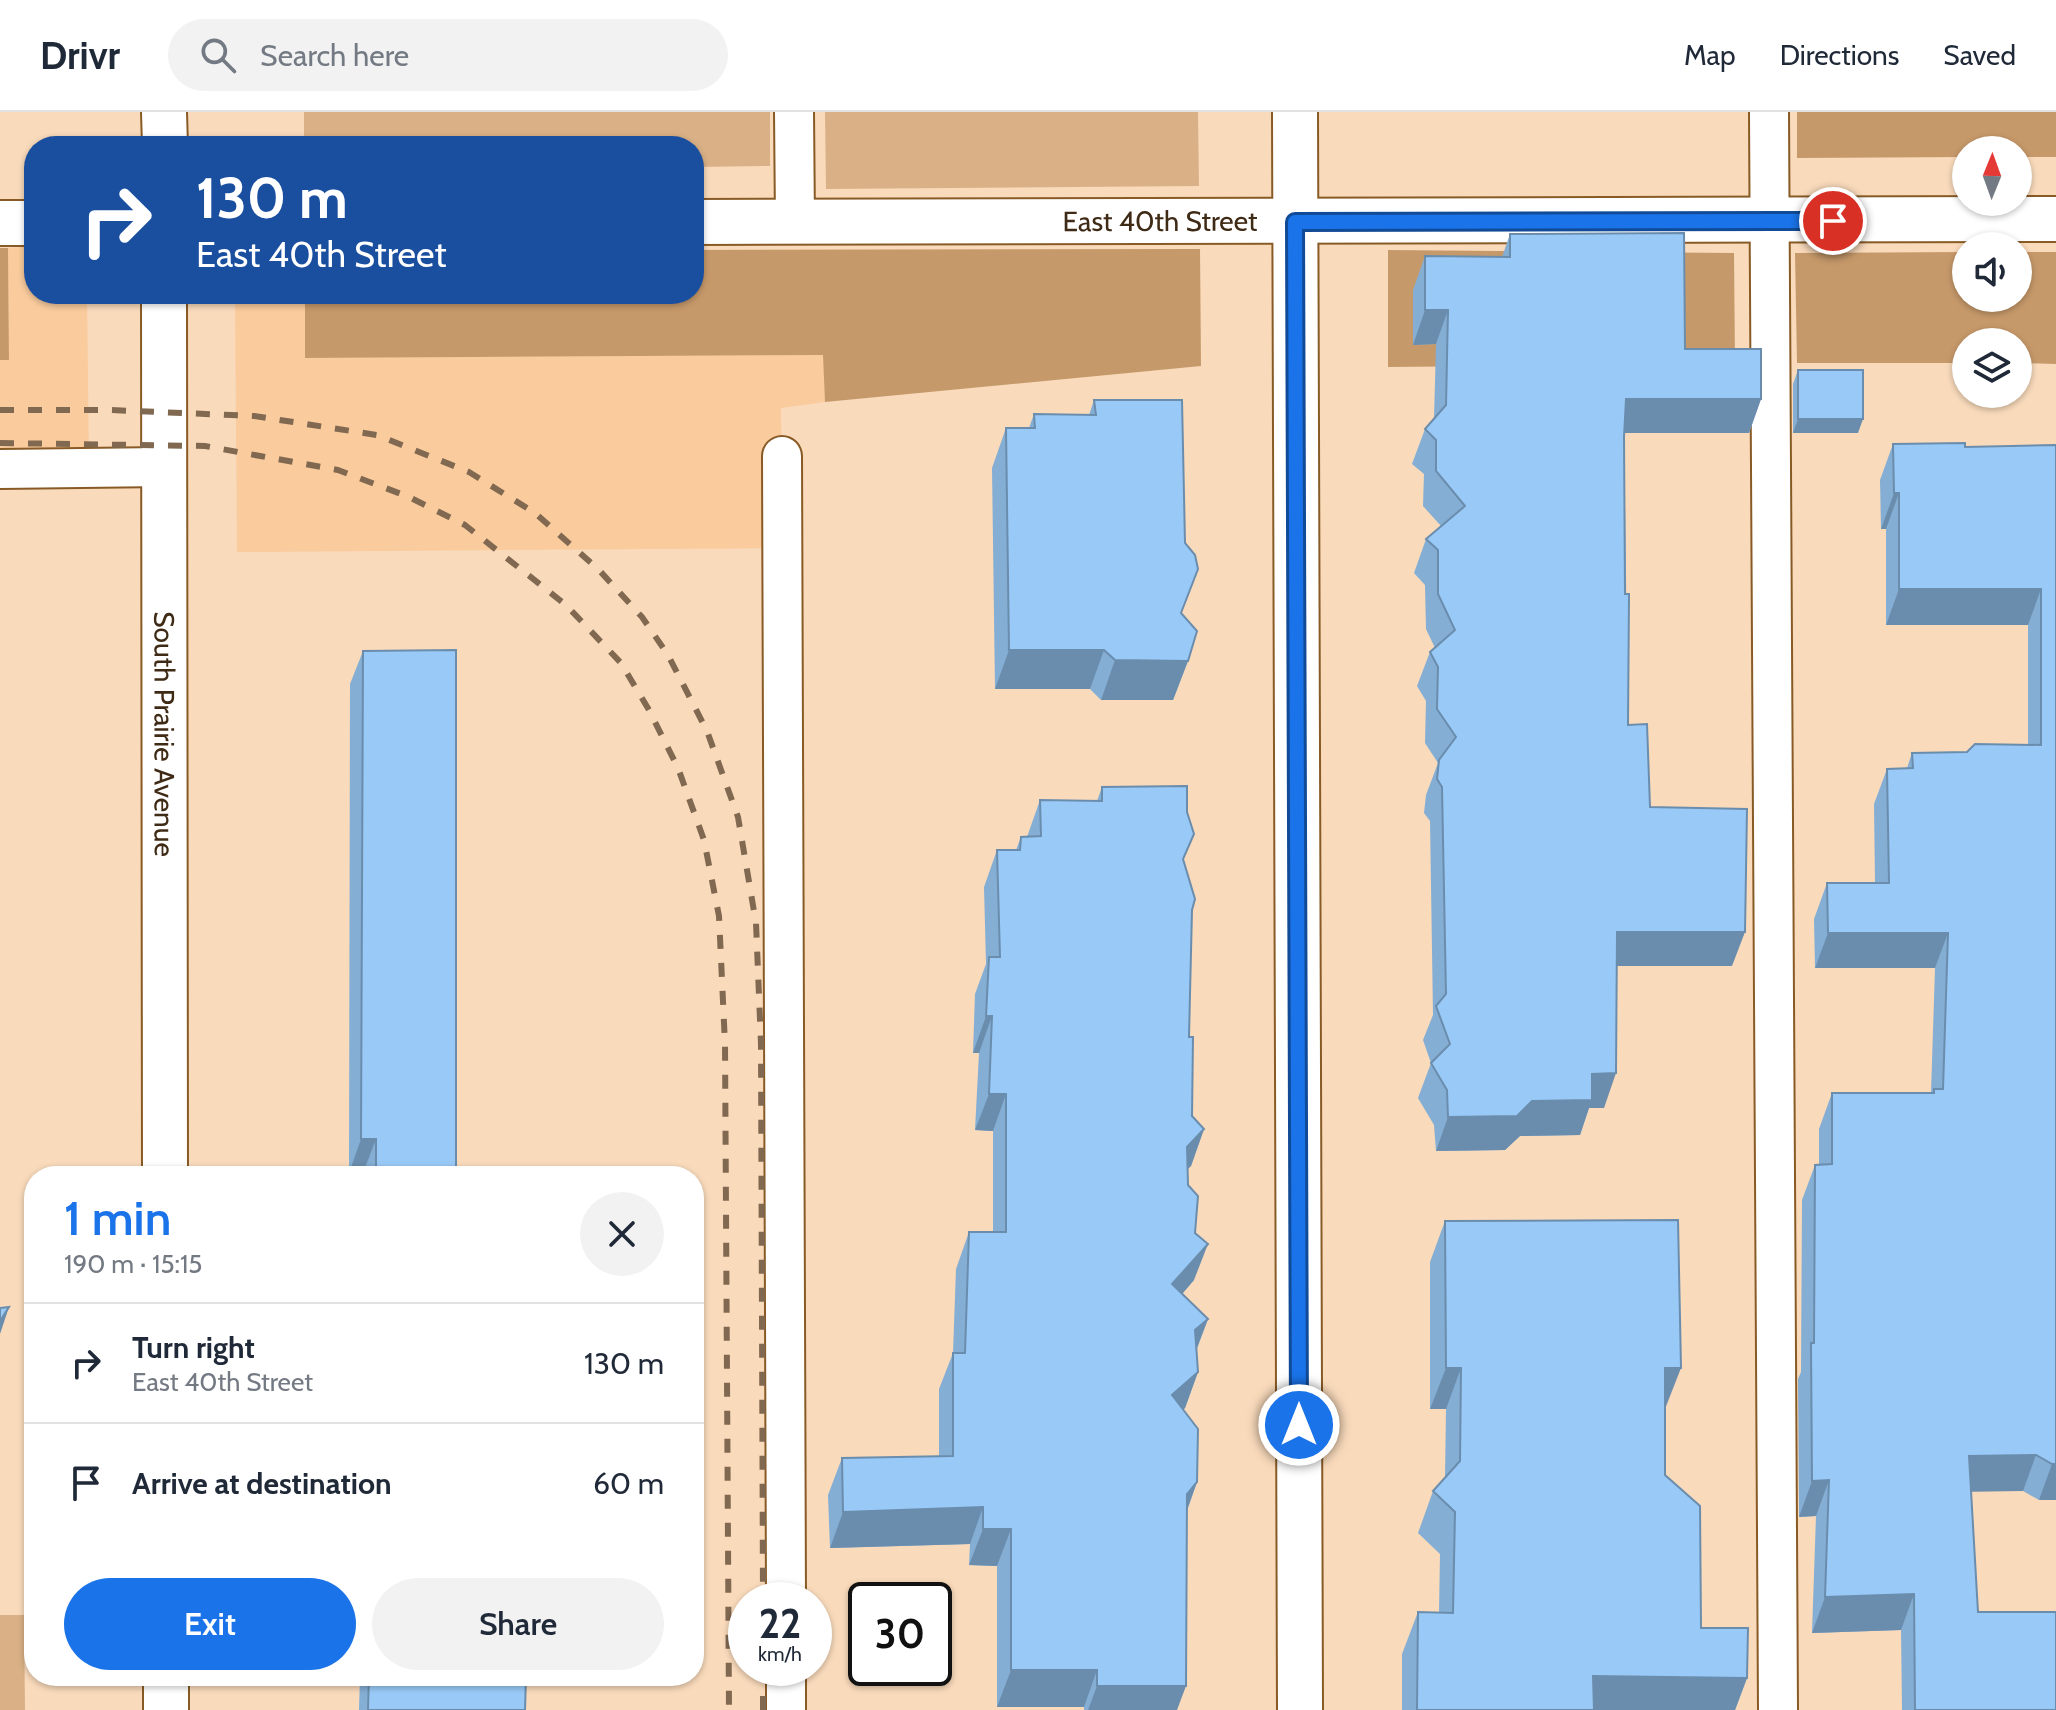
<!DOCTYPE html>
<html lang="en">
<head>
<meta charset="utf-8">
<style>
	:root { --surface:#fff; --page:#f2f2f3; --text:#1f2937; --muted:#747a83; --line:#e0e1e3; --accent:#1a73e8 }
	body { margin:0; font-family:Cabin,sans-serif; background:var(--page); color:var(--text); height:100vh; display:flex; flex-direction:column; font-size:30px; white-space:nowrap }
	* { box-sizing:border-box; margin:0 }
	p { font-size:26px; color:var(--muted) }
	.icon { flex:none; width:44px; height:44px; fill:none; stroke:currentColor; stroke-width:2; stroke-linecap:round; stroke-linejoin:round }
	.map { position:relative; flex:1; overflow:hidden }
	.sheet { position:absolute; left:24px; top:1054px; width:680px; height:520px; display:flex; flex-direction:column; background:var(--surface); border-radius:32px; box-shadow:0 2px 6px #0004 }
	.sheet>* { flex:none }
	.banner { position:absolute; left:24px; top:24px; width:680px; height:168px; border-radius:32px; box-shadow:0 2px 6px #0004; background:#1a4fa0; color:#fff; overflow:hidden }
	.needle { width:52px; rotate:1deg }
	.tools { position:absolute; left:1952px; top:24px; display:grid; gap:16px }
	.tools a { display:grid; place-items:center; width:80px; height:80px; border-radius:50%; background:var(--surface); box-shadow:0 2px 6px #0004; font-size:40px }
	.speed { position:absolute; left:728px; top:1470px; display:flex; gap:16px; font-size:40px; font-weight:700; text-align:center }
	.speed>* { display:grid; place-content:center; width:104px; height:104px; border-radius:50%; background:var(--surface); box-shadow:0 2px 6px #0004; line-height:1 }
	.speed small { font-size:20px; font-weight:400 }
	.speed .limit { border:4px solid #111; border-radius:12px; background:#fff; color:#111 }
	.pin { position:absolute; display:grid; place-items:center; width:68px; height:68px; color:#fff; margin:-34px; border:4px solid #fff; border-radius:50%; box-shadow:0 2px 8px #0007 }
	.me { position:absolute; width:88px; margin:-44px; rotate:0deg; stroke-linejoin:round; filter:drop-shadow(0 0 6px #0008) }
	.turn { display:flex; align-items:center; gap:28px; height:168px; padding:0 40px; font-size:36px }
	.turn .icon { width:104px; height:104px; stroke-width:2.5 }
	.turn b { display:block; font-size:56px; line-height:68px }
	.round { display:grid; place-items:center; flex:none; width:84px; height:84px; border-radius:42px; background:var(--page) }
	.head { display:flex; align-items:center; justify-content:space-between; height:136px; padding:0 40px }
	h1 { font-size:48px; font-weight:600; line-height:60px; color:var(--accent) }
	.primary-button { display:flex; gap:16px; margin-top:auto; padding:16px 40px }
	.primary-button a { flex:1; height:92px; border-radius:48px; background:var(--accent); color:#fff; font-size:32px; font-weight:600; line-height:92px; text-align:center }
	.primary-button a+a { background:var(--page); color:var(--text) }
	ul { padding:0; list-style:none }
	li { display:flex; align-items:center; gap:24px; height:120px; padding:0 40px; border-top:2px solid var(--line) }
	li div { flex:1 }
	li b { display:block; font-size:30px }
	li em { font-style:normal }
	header { display:flex; align-items:center; gap:48px; box-sizing:border-box; height:112px; padding:0 40px; background:var(--surface); border-bottom:2px solid var(--line) }
	header strong { font-size:38px }
	nav { display:flex; gap:44px; margin-inline-start:auto; font-size:28px }
	.search { width:560px; height:72px; background:var(--page); display:flex; align-items:center; gap:20px; box-sizing:border-box; padding:0 28px; border-radius:44px; color:var(--muted); font-size:30px }
	.map>svg:first-child { display:block }
	.built { fill:#f9cb9d }
	.green { fill:#dab186 }
	.forest { fill:#c6996a }
	.lines { fill:none; stroke-linecap:round; stroke-linejoin:round }
	.lane-casing { stroke:#885b26; stroke-width:42 }
	.street-casing { stroke:#885b26; stroke-width:48 }
	.lane { stroke:#fff; stroke-width:38 }
	.street { stroke:#fff; stroke-width:44 }
	.rail { stroke:#816951; stroke-width:6; stroke-dasharray:14 14; stroke-linecap:butt }
	.wall { fill:#84aed4 }
	.shaded-wall { fill:#6b8dad }
	.building { fill:#99caf7; stroke:#6b8dad; stroke-width:2 }
	.route-casing { stroke:#114b97; stroke-width:20 }
	.route { stroke:#1a73e8; stroke-width:14 }
	.labels { text-anchor:middle; dominant-baseline:central; stroke-width:6; stroke-linejoin:round; paint-order:stroke }
	.street-label { font-size:28px; fill:#3e2a15; stroke:#fff }
</style>
</head>
<body>
<header>
<strong>Drivr</strong>
<div class="search"><svg class="icon" aria-label="search" viewBox="0 0 24 24"><circle cx="10" cy="10" r="6"/><path d="M15 15l6 6"/></svg>Search here</div>
<nav><a>Map</a><a>Directions</a><a>Saved</a></nav>
</header>
<div class="map">
<svg width="2056" height="1598" viewBox="0 0 2056 1598">
	<rect width="100%" height="100%" fill="#f9dabb"/>
	<g class="built">
		<polygon points="34,134 34,182 87,182 89,357 0,358 0,248 9,248 8,136"/>
		<polygon points="235,182 305,182 305,246 824,243 825,290 781,296 782,436 237,440"/>
	</g>
	<g class="green">
		<polygon points="304,0 770,0 770,54 694,55 694,34 304,34"/>
		<polygon points="825,0 1198,0 1199,74 826,77"/>
		<polygon points="0,1503 24,1503 25,1598 0,1598"/>
	</g>
	<g class="forest">
		<polygon points="1797,0 2056,0 2056,45 2018,45 2018,38 1966,38 1966,45 1797,46"/>
		<polygon points="0,136 8,136 9,248 0,248"/>
		<polygon points="1200,137 1201,254 825,290 823,243 305,246 305,182 694,182 694,138"/>
		<polygon points="1388,138 1734,141 1735,252 1388,255"/>
		<polygon points="1966,140 1966,186 2018,186 2018,140 2056,140 2056,252 2018,251 2018,230 1966,230 1966,251 1797,251 1795,141"/>
	</g>
	<g class="lines">
		<g class="lane-casing">
			<g id="lane">
				<polyline points="794,0 795,110"/>
				<polyline points="1769,0 1778,1598"/>
				<polyline points="782,344 786,1488"/>
				<polyline points="0,357 163,355"/>
				<polyline points="786,1556 786,1598"/>
			</g>
		</g>
		<g class="street-casing">
			<g id="street">
				<polyline points="164,0 165,34"/>
				<polyline points="1295,0 1300,1598"/>
				<path id="s1" d="M694 110 2056 107"/>
				<polyline points="0,111 34,111"/>
				<path id="s2" d="M164 182 165 1064"/>
				<polyline points="166,1564 166,1598"/>
			</g>
		</g>
		<use href="#lane" class="lane"/>
		<use href="#street" class="street"/>
		<g class="rail">
			<polyline points="0,298 110,298 254,304 377,323 469,360 535,401 599,458 642,505 668,543 707,619 738,705 756,811 761,932 763,1488"/>
			<polyline points="0,331 205,334 338,358 409,385 465,413 566,493 621,551 649,598 678,656 704,728 719,804 725,932 729,1598"/>
			<polyline points="763,1556 763,1598"/>
		</g>
	</g>
	<g class="wall">
		<polygon points="1510,122 1761,287 1749,321 1624,321 1628,613 1650,695 1732,854 1617,854 1604,996 1589,996 1580,1023 1520,1024 1505,1038 1436,1039 1434,1013 1418,986 1431,951 1423,928 1433,903 1430,709 1424,701 1426,683 1438,651 1425,631 1426,589 1417,574 1430,540 1435,536 1426,517 1425,473 1414,461 1426,427 1441,414 1423,394 1424,362 1412,352 1425,317 1434,307 1436,232 1413,233 1413,178 1425,144 1502,145"/>
		<polygon points="1798,258 1858,321 1793,321 1793,272"/>
		<polygon points="1094,288 1182,502 1188,549 1173,588 1101,588 1090,577 995,577 992,356 1006,316 1029,316 1034,302 1089,303"/>
		<polygon points="1893,332 1965,335 2056,333 2056,1388 2039,1388 2023,1379 1971,1379 1978,1500 2056,1598 1902,1598 1901,1518 1812,1521 1816,1404 1799,1405 1798,1267 1801,1260 1802,1088 1815,1053 1819,1053 1819,1017 1832,981 1931,981 1935,856 1815,856 1814,807 1827,771 1875,771 1874,692 1887,657 1907,656 1912,641 1967,640 2028,633 2028,513 1886,513 1886,417 1881,417 1880,368"/>
		<polygon points="363,539 456,1060 570,1064 363,1064 363,1061 349,1061 350,572"/>
		<polygon points="1102,675 1184,749 1192,798 1189,925 1192,1004 1204,1017 1191,1054 1187,1057 1188,1073 1195,1121 1194,1168 1182,1182 1208,1207 1197,1237 1198,1260 1185,1296 1183,1298 1197,1370 1187,1399 1177,1598 1084,1598 1084,1595 997,1595 997,1454 969,1453 970,1432 830,1436 828,1383 842,1346 939,1344 939,1277 953,1241 956,1157 969,1120 993,1120 993,1019 975,1018 979,941 973,941 975,882 986,852 984,775 997,738 1016,738 1021,725 1027,725 1040,688 1097,689"/>
		<polygon points="1445,1109 1665,1297 1665,1363 1701,1516 1747,1566 1735,1598 1402,1598 1402,1542 1418,1500 1439,1501 1440,1442 1418,1421 1433,1379 1445,1366 1446,1297 1430,1297 1430,1150"/>
		<polygon points="360,1564 526,1564 525,1598 359,1598"/>
	</g>
	<g class="shaded-wall">
		<polygon points="1425,198 1448,198 1436,232 1413,233"/>
		<polygon points="1626,287 1761,287 1749,321 1614,321"/>
		<polygon points="1798,307 1863,307 1858,321 1793,321"/>
		<polygon points="1894,381 1899,381 1886,417 1881,417"/>
		<polygon points="1899,477 2041,477 2028,513 1886,513"/>
		<polygon points="1009,538 1104,538 1090,577 995,577"/>
		<polygon points="1115,548 1188,549 1173,588 1101,588"/>
		<polygon points="1617,820 1745,820 1732,854 1605,854"/>
		<polygon points="1828,821 1948,821 1935,856 1815,856"/>
		<polygon points="986,904 992,904 979,941 973,941"/>
		<polygon points="1616,961 1604,996 1589,996 1580,1023 1520,1024 1505,1038 1436,1039 1448,1005 1532,989 1592,962"/>
		<polygon points="989,982 1006,982 993,1019 975,1018"/>
		<polygon points="1204,1017 1191,1054 1173,1071 1187,1035"/>
		<polygon points="361,1027 376,1027 363,1061 349,1061"/>
		<polygon points="1208,1132 1194,1168 1159,1209 1172,1172"/>
		<polygon points="9,1195 0,1222 0,1209"/>
		<polygon points="1208,1207 1194,1243 1195,1218"/>
		<polygon points="1446,1256 1461,1256 1446,1297 1430,1297"/>
		<polygon points="1665,1256 1681,1256 1665,1297"/>
		<polygon points="1198,1260 1185,1296 1158,1319 1172,1283"/>
		<polygon points="2036,1343 2023,1379 1956,1380 1969,1344"/>
		<polygon points="2052,1352 2056,1352 2056,1388 2039,1388"/>
		<polygon points="1829,1368 1816,1404 1799,1405 1812,1369"/>
		<polygon points="1197,1370 1184,1406 1187,1382"/>
		<polygon points="983,1395 970,1432 830,1436 843,1400"/>
		<polygon points="983,1417 1011,1417 997,1454 969,1453"/>
		<polygon points="1914,1482 1901,1518 1812,1521 1825,1485"/>
		<polygon points="1011,1558 1097,1558 1084,1595 997,1595"/>
		<polygon points="1593,1564 1747,1566 1735,1598 1581,1598"/>
		<polygon points="1097,1574 1186,1574 1177,1598 1088,1598"/>
	</g>
	<g class="building">
		<polygon points="1684,121 1685,237 1761,237 1761,287 1626,287 1624,325 1625,482 1629,482 1628,613 1647,612 1650,695 1747,697 1745,820 1617,820 1616,961 1592,962 1592,988 1532,989 1517,1004 1448,1005 1447,978 1431,951 1450,932 1436,894 1446,882 1442,675 1437,667 1439,648 1456,625 1437,597 1438,555 1430,540 1455,518 1438,482 1438,438 1426,427 1465,394 1436,359 1436,328 1425,317 1446,293 1448,198 1425,198 1425,144 1510,145 1510,122"/>
		<rect x="1798" y="258" width="65" height="49"/>
		<polygon points="1094,288 1182,288 1185,431 1195,443 1198,457 1181,501 1197,519 1188,549 1115,548 1104,538 1009,538 1006,316 1035,316 1034,302 1096,303"/>
		<polygon points="1965,331 1965,335 2056,333 2056,1352 2052,1352 2036,1343 1969,1344 1978,1500 2056,1500 2056,1598 1915,1598 1914,1482 1825,1485 1829,1368 1812,1369 1811,1231 1814,1231 1815,1053 1832,1052 1832,981 1934,981 1934,977 1943,977 1948,821 1828,821 1827,771 1889,771 1887,657 1913,656 1912,641 1967,640 1975,632 2041,633 2041,477 1899,477 1899,381 1894,381 1893,332"/>
		<polygon points="456,538 456,1060 570,1059 570,1064 376,1064 376,1027 361,1027 363,539"/>
		<polygon points="1187,674 1187,700 1194,722 1183,747 1195,787 1192,798 1189,925 1193,925 1192,1004 1204,1017 1187,1035 1188,1073 1198,1084 1195,1121 1208,1132 1172,1172 1208,1207 1195,1218 1198,1260 1172,1283 1198,1317 1197,1370 1187,1382 1186,1574 1097,1574 1097,1558 1011,1558 1011,1417 983,1417 983,1395 843,1400 842,1346 953,1344 953,1241 965,1241 969,1120 1006,1120 1006,982 989,982 992,904 986,904 989,845 1000,845 997,738 1020,738 1021,725 1041,724 1040,688 1102,689 1102,675"/>
		<polygon points="1678,1108 1681,1256 1665,1256 1665,1363 1700,1394 1701,1516 1748,1516 1747,1566 1593,1564 1594,1598 1417,1598 1418,1500 1453,1501 1455,1400 1433,1379 1460,1349 1461,1256 1446,1256 1445,1109"/>
		<polygon points="9,1195 0,1209 0,1196"/>
		<polygon points="369,1564 526,1564 525,1598 368,1598"/>
	</g>
	<g class="lines">
		<g class="route-casing">
			<polyline id="route" points="1299,1313 1295,110 1833,109"/>
		</g>
		<use href="#route" class="route"/>
	</g>
	<g class="labels">
		<g class="street-label">
			<text stroke="none"><textPath href="#s1" startOffset="466">East 40th Street</textPath></text>
			<text stroke="none"><textPath href="#s2" startOffset="440">South Prairie Avenue</textPath></text>
		</g>
	</g>
</svg>
<div class="tools">
<a><svg class="needle" viewBox="-14 -14 28 28"><path d="M0-13l5 13h-10z" fill="#e53935"/><path d="M0 13l5-13h-10z" fill="#747a83"/></svg></a>
<a><svg class="icon" aria-label="sound" viewBox="0 0 24 24"><path d="M4 9h4l5-4v14l-5-4H4zM17 9q2 3 0 6"/></svg></a>
<a><svg class="icon" aria-label="layers" viewBox="0 0 24 24"><path d="M12 4l9 5-9 5-9-5zM3 14l9 5 9-5"/></svg></a>
</div>
<div class="speed"><div>22<small>km/h</small></div><div class="limit">30</div></div>
<div class="pin" style="left:1833px;top:109px;background:#d93025"><svg class="icon" aria-label="arrive" viewBox="0 0 24 24"><path d="M6 21V4h12l-3 4 3 4H6"/></svg></div>
<svg class="me" style="left:1299px;top:1313px" viewBox="-20 -20 40 40"><circle r="17" fill="#1a73e8" stroke="#fff" stroke-width="3"/><path d="M0-11L8 9 0 5-8 9z" fill="#fff"/></svg>
<div class="banner">
<div class="turn"><svg class="icon" aria-label="right" viewBox="0 0 24 24"><path d="M7 20v-9h11M14 6l5 5-5 5"/></svg><div><b>130 m</b>East 40th Street</div></div>
</div>
<section class="sheet">
<div class="head"><div><h1>1 min</h1><p>190 m · 15:15</p></div><a class="round"><svg class="icon" aria-label="close" viewBox="0 0 24 24"><path d="M6 6l12 12M18 6L6 18"/></svg></a></div>
<ul>
<li><svg class="icon" aria-label="right" viewBox="0 0 24 24"><path d="M7 20v-9h11M14 6l5 5-5 5"/></svg><div><b>Turn right</b><p>East 40th Street</p></div><em>130 m</em></li>
<li><svg class="icon" aria-label="arrive" viewBox="0 0 24 24"><path d="M6 21V4h12l-3 4 3 4H6"/></svg><div><b>Arrive at destination</b></div><em>60 m</em></li>
</ul>
<div class="primary-button"><a>Exit</a><a>Share</a></div>
</section>
</div>
</body>
</html>
